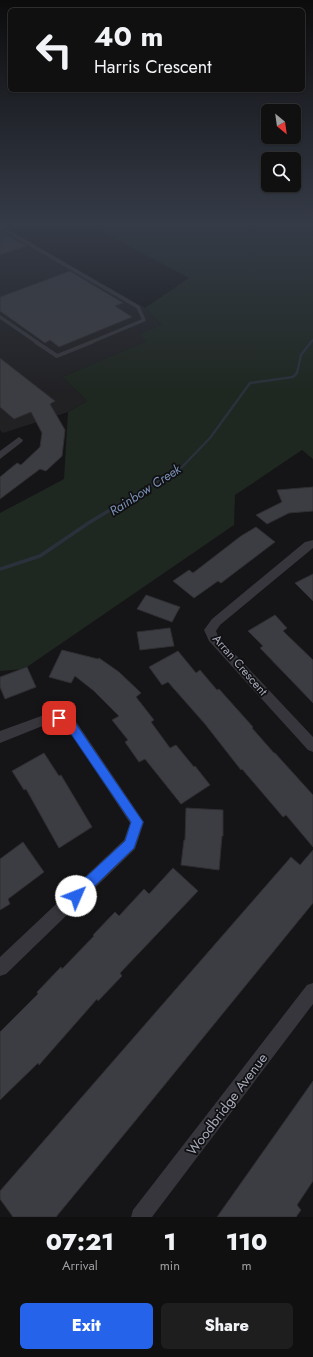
<!DOCTYPE html>
<html lang="en">
<head>
<meta charset="utf-8">
<style>
	:root { --surface:#101011; --page:#1e1e1f; --text:#f1f3f6; --muted:#9c9d9f; --line:#303031; --accent:#2563eb }
	body { margin:0; font-family:Jost,sans-serif; background:var(--page); color:var(--text); height:100vh; display:flex; flex-direction:column; font-size:15px; white-space:nowrap }
	* { box-sizing:border-box; margin:0 }
	p { font-size:13px; color:var(--muted) }
	.icon { flex:none; width:22px; height:22px; fill:none; stroke:currentColor; stroke-width:2; stroke-linecap:round; stroke-linejoin:round }
	.map { position:relative; height:1217px; overflow:hidden }
	.details { display:flex; flex-direction:column; background:var(--surface); flex:1 }
	.details>* { flex:none }
	.guide { position:absolute; left:8px; top:8px; width:297px; height:84px; border-radius:6px; box-shadow:0 1px 3px #0004,0 0 0 1px var(--line); background:#101011; color:var(--text); overflow:hidden }
	.needle { width:26px; rotate:151deg }
	.fabs { position:absolute; left:261px; top:104px; display:grid; gap:8px }
	.fabs a { display:grid; place-items:center; width:40px; height:40px; border-radius:6px; background:var(--surface); box-shadow:0 1px 3px #0004,0 0 0 1px var(--line); font-size:20px }
	.pin { position:absolute; display:grid; place-items:center; width:34px; height:34px; color:#fff; margin:-17px; border-radius:8px; box-shadow:0 2px 6px #0006 }
	.me { position:absolute; width:44px; margin:-22px; rotate:46deg; stroke-linejoin:round; filter:drop-shadow(0 0 3px #0008) }
	.turn { display:flex; align-items:center; gap:14px; height:84px; padding:0 20px; font-size:18px }
	.turn .icon { width:52px; height:52px; stroke-width:2.5 }
	.turn b { display:block; font-size:28px; line-height:34px }
	.eta { display:flex; justify-content:space-evenly; align-items:center; height:68px; text-align:center }
	.eta b { font-size:24px; font-weight:800; line-height:28px }
	.button { display:flex; gap:8px; margin-top:auto; padding:8px 20px }
	.button a { flex:1; height:46px; border-radius:6px; background:var(--accent); color:#fff; font-size:16px; font-weight:800; line-height:46px; text-align:center }
	.button a+a { background:var(--page); color:var(--text) }
	.map>svg:first-child { display:block }
	.built { fill:#212124 }
	.green { fill:#1f2721 }
	.lines { fill:none; stroke-linecap:round; stroke-linejoin:round }
	.stream-far2 { stroke:#2a313b; stroke-width:2 }
	.stream-far1 { stroke:#2a313b; stroke-width:2.5 }
	.stream { stroke:#2a313b; stroke-width:3.5 }
	.building { fill:#3c3d42; stroke:#2f2f33 }
	.lane-far1 { stroke:#36363c; stroke-width:3.5 }
	.lane { stroke:#36363c; stroke-width:4 }
	.street { fill:#36363c; fill-rule:evenodd }
	.route { fill:#2563eb; stroke:#184099 }
	.labels { text-anchor:middle; dominant-baseline:central; stroke-width:3.5; stroke-linejoin:round; paint-order:stroke }
	.street-label { font-size:12px; fill:#a6a9b8; stroke:#101012 }
	.water-label { font-size:13px; font-style:italic; fill:#7b91b5; stroke:#101012 }
	.near-street-label { font-size:14px; fill:#a6a9b8; stroke:#101012 }
</style>
</head>
<body>
<div class="map">
<svg width="313" height="1217" viewBox="0 0 313 1217">
	<rect width="100%" height="100%" fill="#151517"/>
	<polygon class="built" points="0,225 145,308 161,325 140,334 148,341 62,377 87,401 68,412 3,433 0,430"/>
	<polygon class="green" points="86,223 270,223 313,227 313,459 302,450 235,495 234,525 24,669 0,671 0,513 64,479 68,412 87,401 62,377 147,341 139,334 161,325 145,308 189,278"/>
	<g class="lines">
		<polyline class="stream-far2" points="310,343 313,340"/>
		<polyline class="stream-far1" points="139,493 182,467 210,438 250,383 293,377 297,373 301,355 311,342"/>
		<polyline class="stream" points="0,569 40,556 90,522 140,492"/>
	</g>
	<g class="building">
		<polygon points="0,231 26,246 0,255"/>
		<polygon points="70,271 123,303 115,306 132,317 59,347 50,340 45,343 0,311 0,297"/>
		<polygon points="0,358 55,401 50,404 65,430 62,456 46,471 40,469 0,499 0,477 17,463 21,465 40,447 42,433 31,412 14,419 0,407"/>
		<polygon points="313,487 313,511 289,513 267,524 256,515 282,502 277,490"/>
		<polygon points="256,527 275,542 221,583 218,581 194,598 173,581 189,570 193,573 241,536"/>
		<polygon points="313,574 313,601 295,583"/>
		<polygon points="146,595 180,607 172,622 137,609"/>
		<polygon points="275,615 287,628 283,631 313,660 313,703 260,648 263,646 248,631"/>
		<polygon points="170,628 174,646 140,650 137,632"/>
		<polygon points="62,650 98,659 99,658 119,672 141,693 136,697 154,720 151,722 170,748 176,745 194,767 195,766 210,785 181,804 145,759 139,762 125,742 128,740 112,720 119,716 94,691 75,676 71,683 49,677"/>
		<polygon points="178,651 196,673 200,670 217,690 219,689 253,727 252,728 274,753 275,753 313,795 313,847 286,815 283,817 242,769 241,770 205,724 168,682 162,685 149,667"/>
		<polygon points="27,667 36,687 5,699 0,687 0,677"/>
		<polygon points="44,753 59,776 61,775 92,827 59,848 26,789 24,790 12,771"/>
		<polygon points="186,808 223,810 223,836 222,836 219,870 181,865 184,840 185,840"/>
		<polygon points="23,842 44,872 8,899 10,904 0,910 0,859"/>
		<polygon points="313,850 313,903 131,1126 56,1217 13,1217 0,1199 0,1191 291,857 300,865"/>
		<polygon points="173,868 198,891 120,973 122,976 98,1001 97,999 39,1065 38,1063 0,1100 0,1032 38,994 37,992 61,967 62,969 94,936 93,935 115,912 119,916 144,889 149,894"/>
		<polygon points="313,1081 313,1181 297,1205 301,1210 296,1217 217,1217"/>
	</g>
	<g class="lines">
		<g class="lane-far1">
			<polyline points="0,227 138,307 144,320 89,343"/>
			<polyline points="0,317 38,343"/>
		</g>
		<polyline class="lane" points="36,342 57,356 92,342"/>
		<g class="street">
			<polygon points="19,437 23,440 22,442 0,459 0,451"/>
			<polygon points="313,540 313,548 220,625 216,631 218,636 313,737 313,752 308,750 209,641 204,630 212,619 305,542"/>
			<polygon points="59,713 75,720 144,822 135,849 6,974 0,976 0,957 124,840 130,823 67,728 58,724 45,725 0,743 0,731 44,715"/>
			<polygon points="313,983 313,1004 152,1217 131,1217 133,1210 307,985"/>
		</g>
	</g>
	<linearGradient id="sky" x2="0" y2="1"><stop stop-color="#0c0c0d"/><stop offset="0.57" stop-color="#353b47"/><stop offset="1" stop-color="#353b47" stop-opacity="0"/></linearGradient>
	<rect width="313" height="393" fill="url(#sky)"/>
	<polygon class="route" points="59,714 74,721 143,822 134,848 80,900 76,902 71,900 70,896 71,891 125,841 131,822 67,728 55,721 53,718 55,715"/>
	<g class="labels">
		<g class="street-label">
			<text transform="translate(240 665) rotate(49)">Arran Crescent</text>
		</g>
		<g class="water-label">
			<text transform="translate(145 490) rotate(-33)">Rainbow Creek</text>
		</g>
		<g class="near-street-label">
			<text transform="translate(227 1104) rotate(-53)">Woodbridge Avenue</text>
		</g>
	</g>
</svg>
<div class="fabs">
<a><svg class="needle" viewBox="-14 -14 28 28"><path d="M0-13l5 13h-10z" fill="#e53935"/><path d="M0 13l5-13h-10z" fill="#9c9d9f"/></svg></a>
<a><svg class="icon" aria-label="search" viewBox="0 0 24 24"><circle cx="10" cy="10" r="6"/><path d="M15 15l6 6"/></svg></a>
</div>
<div class="pin" style="left:59px;top:718px;background:#d93025"><svg class="icon" aria-label="arrive" viewBox="0 0 24 24"><path d="M6 21V4h12l-3 4 3 4H6"/></svg></div>
<svg class="me" style="left:76px;top:896px" viewBox="-20 -20 40 40"><circle r="19" fill="#fff"/><path d="M0-13L10 11 0 6-10 11z" fill="#2563eb"/></svg>
<div class="guide">
<div class="turn"><svg class="icon" aria-label="left" viewBox="0 0 24 24"><path d="M17 20v-9H6M10 6l-5 5 5 5"/></svg><div><b>40 m</b>Harris Crescent</div></div>
</div>
</div>
<section class="details">
<div class="eta">
<div><b>07:21</b><p>Arrival</p></div>
<div><b>1</b><p>min</p></div>
<div><b>110</b><p>m</p></div>
</div>
<div class="button"><a>Exit</a><a>Share</a></div>
</section>
</body>
</html>
